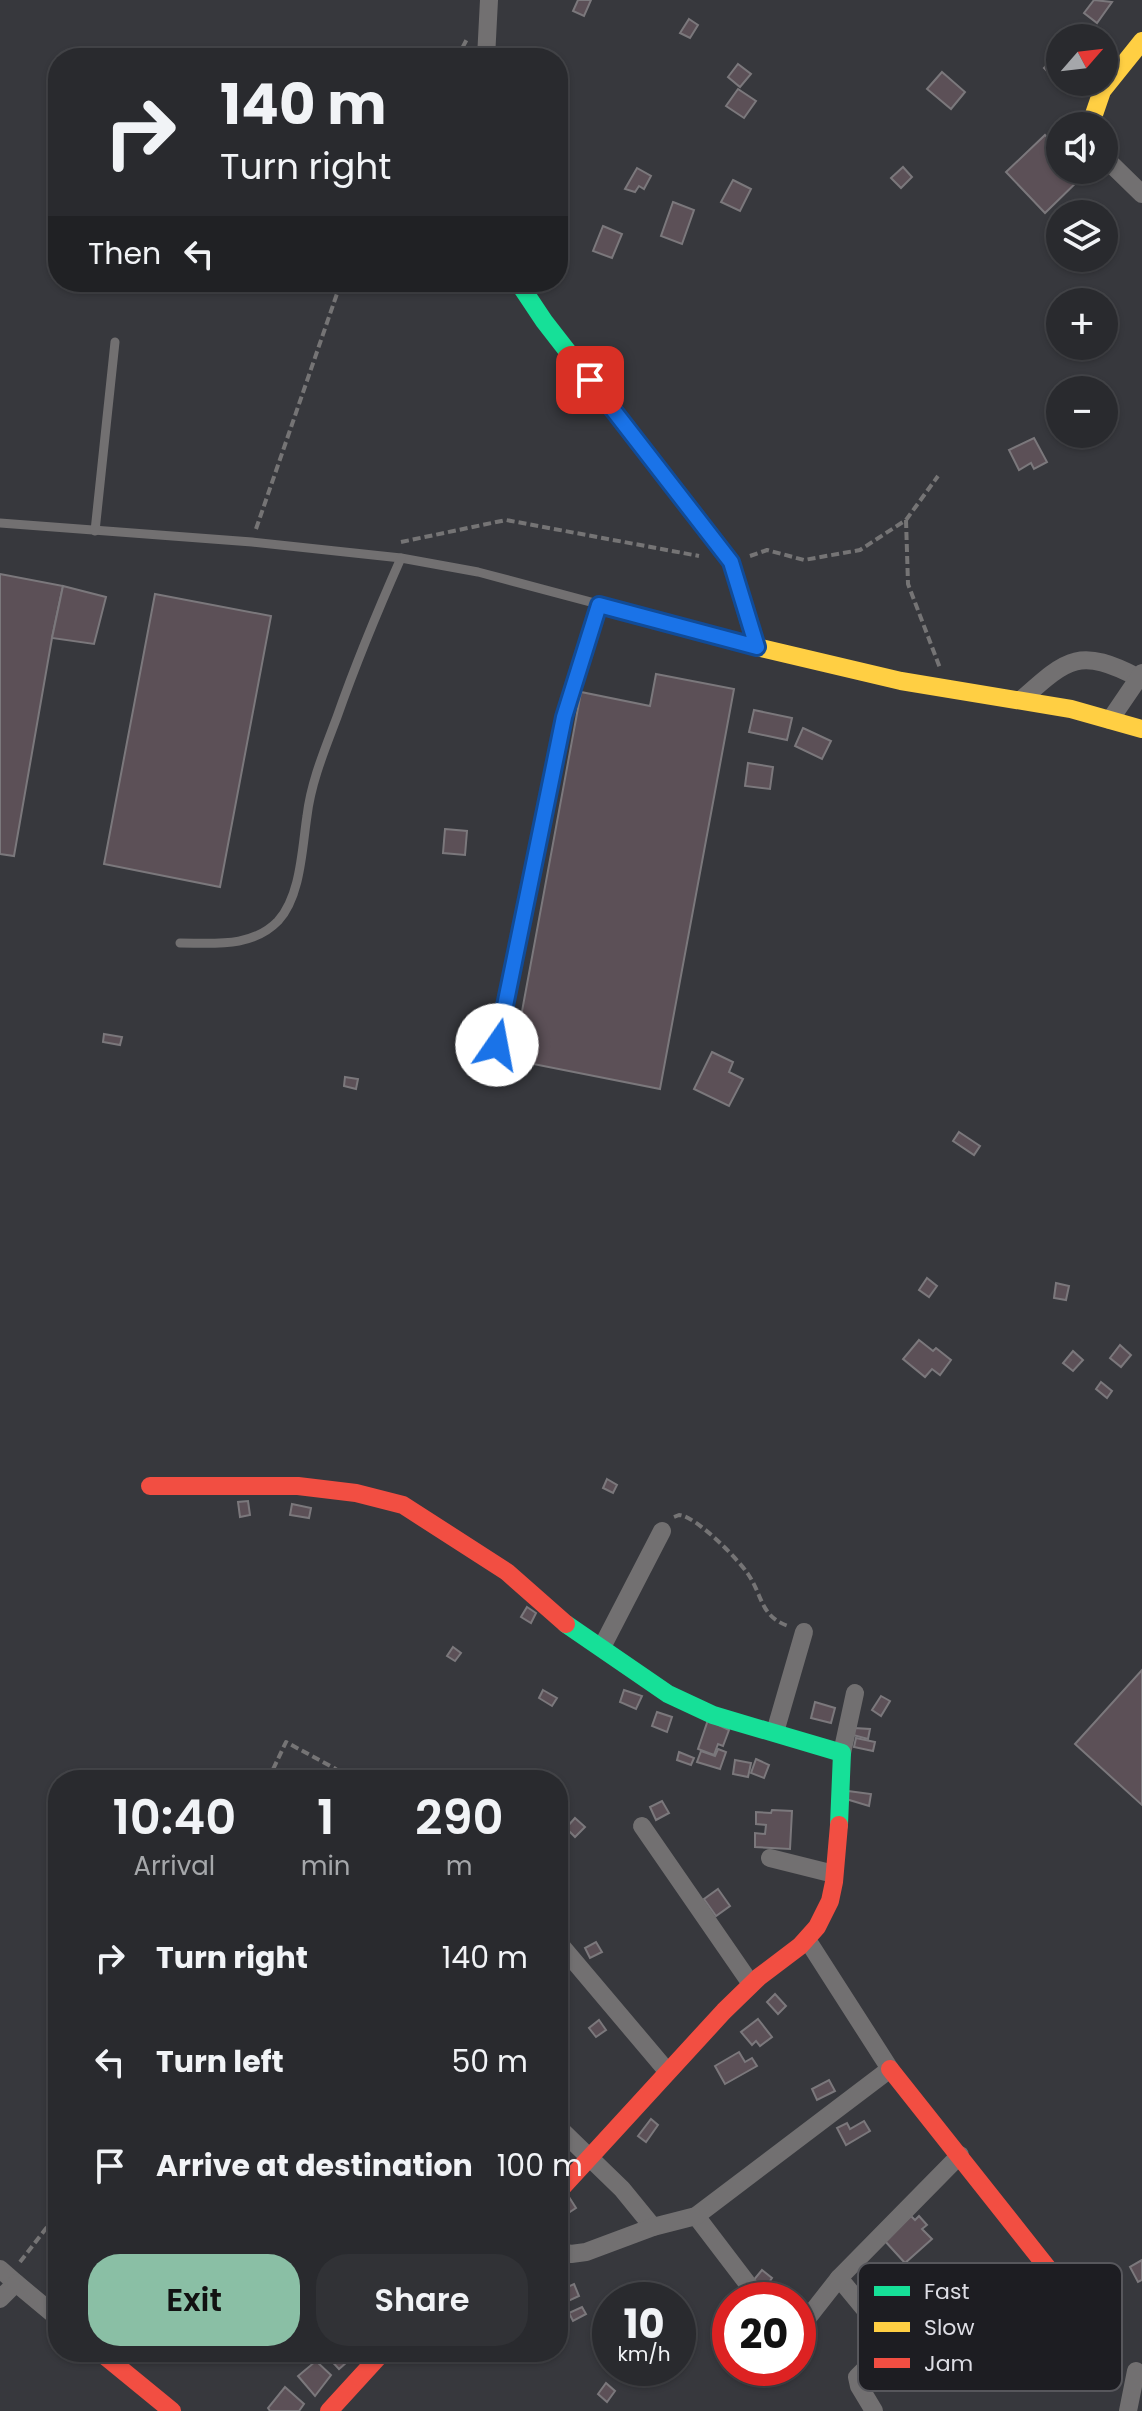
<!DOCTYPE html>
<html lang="en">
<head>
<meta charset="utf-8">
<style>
	:root { --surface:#292a2e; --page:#313236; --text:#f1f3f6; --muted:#a5a7aa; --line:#45464a; --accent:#8abfa5 }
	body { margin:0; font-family:Poppins,sans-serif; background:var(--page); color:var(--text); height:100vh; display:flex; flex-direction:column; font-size:30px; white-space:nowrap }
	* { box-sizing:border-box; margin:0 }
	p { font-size:26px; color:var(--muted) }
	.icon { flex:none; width:44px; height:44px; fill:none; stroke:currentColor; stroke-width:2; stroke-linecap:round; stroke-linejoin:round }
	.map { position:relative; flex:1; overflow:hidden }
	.side { position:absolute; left:48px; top:1770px; width:520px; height:592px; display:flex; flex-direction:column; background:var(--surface); border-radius:32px; box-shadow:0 2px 6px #0004,0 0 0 2px var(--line) }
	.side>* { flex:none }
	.guide { position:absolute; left:48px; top:48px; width:520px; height:244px; border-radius:32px; box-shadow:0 2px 6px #0004,0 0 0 2px var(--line); background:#292a2e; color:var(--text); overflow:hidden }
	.needle { width:52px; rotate:62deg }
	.fabs { position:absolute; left:1046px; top:24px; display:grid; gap:16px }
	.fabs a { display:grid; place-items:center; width:72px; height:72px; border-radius:50%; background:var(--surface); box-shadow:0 2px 6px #0004,0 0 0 2px var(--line); font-size:40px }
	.speed { position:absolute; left:592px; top:2282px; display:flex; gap:16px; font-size:40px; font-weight:700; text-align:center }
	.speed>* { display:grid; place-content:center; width:104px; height:104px; border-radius:50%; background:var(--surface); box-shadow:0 2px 6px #0004,0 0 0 2px var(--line); line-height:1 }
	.speed small { font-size:20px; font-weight:400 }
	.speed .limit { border:12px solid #d22; background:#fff; color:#111 }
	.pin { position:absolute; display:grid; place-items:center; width:68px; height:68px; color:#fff; margin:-34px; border-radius:16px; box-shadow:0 4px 12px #0006 }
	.me { position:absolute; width:88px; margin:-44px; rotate:12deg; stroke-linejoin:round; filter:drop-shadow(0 0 6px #0008) }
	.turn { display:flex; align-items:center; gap:28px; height:168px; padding:0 40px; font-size:36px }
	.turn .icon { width:104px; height:104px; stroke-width:2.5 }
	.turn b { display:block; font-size:56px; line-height:68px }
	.then { display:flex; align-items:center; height:76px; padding:0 40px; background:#0003; gap:16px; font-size:30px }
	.eta { display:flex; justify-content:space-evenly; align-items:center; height:136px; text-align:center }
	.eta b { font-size:48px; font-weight:600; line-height:56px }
	.cta { display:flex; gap:16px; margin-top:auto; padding:16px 40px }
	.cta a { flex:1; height:92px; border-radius:32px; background:var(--accent); color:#111; font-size:32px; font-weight:600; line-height:92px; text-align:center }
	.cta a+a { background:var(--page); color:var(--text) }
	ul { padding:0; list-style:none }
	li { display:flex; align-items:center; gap:24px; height:104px; padding:0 40px }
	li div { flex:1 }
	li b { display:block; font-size:30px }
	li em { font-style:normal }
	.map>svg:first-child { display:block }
	.building { fill:#5c5057; stroke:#7b787c; stroke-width:2 }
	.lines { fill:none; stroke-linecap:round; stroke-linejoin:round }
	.path { stroke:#757475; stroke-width:4; stroke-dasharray:8 4; stroke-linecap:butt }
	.lane { stroke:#727071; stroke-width:9 }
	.street { stroke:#727071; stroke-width:18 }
	.fast { stroke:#16e098; stroke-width:18 }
	.slow { stroke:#ffcf43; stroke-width:18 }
	.jam { stroke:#f24e42; stroke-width:18 }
	.route-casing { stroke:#114b97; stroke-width:20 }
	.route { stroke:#1a73e8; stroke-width:14 }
	.key { fill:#1d1d22; stroke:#57575c; stroke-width:2 }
	.key-label { font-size:22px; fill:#dddde4 }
</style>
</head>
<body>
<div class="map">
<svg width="1142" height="2411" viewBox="0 0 1142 2411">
	<rect width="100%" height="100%" fill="#37383d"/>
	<g class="building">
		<polygon points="578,0 591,0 584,16 573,11"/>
		<polygon points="1094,0 1112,2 1097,23 1084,13"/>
		<polygon points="689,19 698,25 690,38 680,33"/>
		<polygon points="1059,52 1060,82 1070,82 1067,92 1044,68"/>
		<polygon points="738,64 751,74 740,87 728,77"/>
		<polygon points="942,72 965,92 951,109 927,89"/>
		<polygon points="738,89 756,101 744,118 726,106"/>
		<polygon points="1045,135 1060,150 1060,170 1079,170 1084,175 1045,213 1006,172"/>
		<polygon points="903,167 912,177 901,188 891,178"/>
		<polygon points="637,168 651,176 644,189 639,186 635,192 625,189"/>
		<polygon points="733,180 751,189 740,211 721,202"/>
		<polygon points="673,202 694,210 682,244 661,236"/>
		<polygon points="603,226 622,234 612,258 593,251"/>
		<polygon points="1034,438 1047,462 1034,469 1031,463 1019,470 1009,450"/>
		<polygon points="0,574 63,586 52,638 14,856 0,854"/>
		<polygon points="63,586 106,597 94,644 52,638"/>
		<polygon points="155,594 271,616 220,887 104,864"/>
		<polygon points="656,674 734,689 660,1089 513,1060 581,692 650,706"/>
		<polygon points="754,710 792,718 787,740 749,732"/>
		<polygon points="803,728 831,741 822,759 795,746"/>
		<polygon points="748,763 773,767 770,789 745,786"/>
		<polygon points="445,829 467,831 465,855 443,853"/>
		<polygon points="104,1034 122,1037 120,1045 103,1042"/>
		<polygon points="712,1052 733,1062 729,1072 743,1079 729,1106 694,1089"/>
		<polygon points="345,1077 358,1079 356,1089 344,1086"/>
		<polygon points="959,1132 980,1146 974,1155 953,1141"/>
		<polygon points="927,1278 937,1286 929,1297 919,1290"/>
		<polygon points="1056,1283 1069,1286 1066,1300 1054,1298"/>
		<polygon points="919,1340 933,1351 936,1348 951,1360 940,1375 932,1369 925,1377 903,1359"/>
		<polygon points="1120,1345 1131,1355 1121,1367 1110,1358"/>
		<polygon points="1073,1351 1083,1360 1073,1371 1063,1363"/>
		<polygon points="1101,1382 1112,1391 1107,1398 1096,1389"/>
		<polygon points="607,1479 617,1485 613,1493 603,1488"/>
		<polygon points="248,1501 250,1515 240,1517 238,1502"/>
		<polygon points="292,1504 311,1508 309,1518 290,1515"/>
		<polygon points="527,1607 536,1613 531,1623 521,1617"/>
		<polygon points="453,1647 461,1653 455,1661 447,1656"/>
		<polygon points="1142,1670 1142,1805 1075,1744"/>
		<polygon points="543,1690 557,1698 552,1706 539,1698"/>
		<polygon points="624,1690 642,1696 636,1709 620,1702"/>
		<polygon points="881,1696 890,1701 881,1716 872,1710"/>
		<polygon points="815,1702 835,1708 831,1723 811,1718"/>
		<polygon points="657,1712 672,1717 667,1732 652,1726"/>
		<polygon points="708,1720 729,1730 723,1746 718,1744 714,1755 698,1749"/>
		<polygon points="854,1728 870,1729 868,1739 853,1735"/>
		<polygon points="856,1738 875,1742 873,1751 854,1747"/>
		<polygon points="718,1749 726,1752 720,1769 697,1762 701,1751 715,1756"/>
		<polygon points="679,1752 694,1758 691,1765 677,1760"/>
		<polygon points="756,1759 769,1765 764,1778 751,1773"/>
		<polygon points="735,1760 751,1763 748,1777 733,1774"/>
		<polygon points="848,1791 871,1794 869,1806 846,1799"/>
		<polygon points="662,1801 669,1813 656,1820 650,1807"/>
		<polygon points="772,1810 792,1811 790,1849 755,1847 755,1833 765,1834 766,1825 756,1824 756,1812 771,1813"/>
		<polygon points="575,1818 585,1827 575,1837 566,1828"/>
		<polygon points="718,1889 730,1906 716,1916 704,1899"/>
		<polygon points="596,1942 602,1952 590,1958 585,1948"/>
		<polygon points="775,1994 786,2006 778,2014 767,2002"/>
		<polygon points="758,2019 772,2037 760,2046 756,2041 752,2045 741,2032"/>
		<polygon points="599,2020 606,2030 596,2037 589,2028"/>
		<polygon points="739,2052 745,2062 752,2058 757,2066 725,2084 715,2066"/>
		<polygon points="829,2080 835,2091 817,2100 812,2089"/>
		<polygon points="651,2119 658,2125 646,2142 638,2136"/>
		<polygon points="864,2121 870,2131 846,2145 837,2128 847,2123 850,2129"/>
		<polygon points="569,2197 576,2208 565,2215 558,2204"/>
		<polygon points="911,2216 915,2220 919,2216 927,2225 922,2229 932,2239 905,2263 884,2240"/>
		<polygon points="1142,2260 1142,2280 1138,2282 1130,2267"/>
		<polygon points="762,2270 772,2278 770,2281 778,2287 771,2296 752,2282"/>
		<polygon points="574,2284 579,2296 564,2303 559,2291"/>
		<polygon points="582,2307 586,2314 573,2321 569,2313"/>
		<polygon points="328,2352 354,2352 355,2355 339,2369 325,2354"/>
		<polygon points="316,2361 331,2375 315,2396 298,2376"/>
		<polygon points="606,2383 615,2391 607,2402 598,2394"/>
		<polygon points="285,2387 304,2404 299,2411 270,2411 268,2408"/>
	</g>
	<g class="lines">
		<g class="path">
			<polyline points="457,58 467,39"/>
			<polyline points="906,520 908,584 940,668"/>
			<polyline points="256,529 341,282"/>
			<polyline points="401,542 506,520 699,556"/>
			<polyline points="750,556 767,550 804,560 860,550 906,520 938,476"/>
			<path d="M674 1517 679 1515C696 1516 738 1559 748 1574 763 1596 760 1616 788 1626"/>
			<polyline points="268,1780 286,1742 334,1768 352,1780"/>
			<polyline points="20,2262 58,2213"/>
		</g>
		<g class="lane">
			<polyline points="0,523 252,542 401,558 478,572 752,645"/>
			<polyline points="95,531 115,342"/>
			<path d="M180 943C214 943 252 948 278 921 301 896 302 848 307 816 311 782 325 749 337 717 356 663 378 610 401 558"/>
			<polyline points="497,1045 564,717 599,605"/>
		</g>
		<g class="street">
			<polyline points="486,58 489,0"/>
			<polyline points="1104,157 1142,194"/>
			<path d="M1021 700C1068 658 1079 647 1139 678"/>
			<polyline points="1110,720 1142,673"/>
			<polyline points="602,1647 662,1531"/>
			<polyline points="775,1732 804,1632"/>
			<polyline points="842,1753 855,1693"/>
			<polyline points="642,1826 751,1984"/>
			<polyline points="770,1858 834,1874"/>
			<polyline points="558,1942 667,2071"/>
			<polyline points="558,2127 622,2189 653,2227"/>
			<polyline points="696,2216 760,2300"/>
			<polyline points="558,2251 571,2254 586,2252 653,2227 696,2216 890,2069 808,1941"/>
			<polyline points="0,2269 16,2283 0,2299"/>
			<polyline points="839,2278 881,2329 890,2345 886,2356 863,2371 857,2377 859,2386 874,2411"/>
			<polyline points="16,2283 58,2318"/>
			<polyline points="798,2324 810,2315 839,2278 960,2155"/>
			<polyline points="1128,2411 1136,2371"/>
		</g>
		<g class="fast">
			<polyline points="518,282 544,321 731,562 748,619"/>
			<polyline points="566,1624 668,1694 713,1715 842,1753 839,1825"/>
		</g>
		<g class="slow">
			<polyline points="1090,126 1102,91 1142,41"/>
			<polyline points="748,619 757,647 901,681 1071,709 1142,729"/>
		</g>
		<g class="jam">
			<polyline points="150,1486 298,1486 356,1493 403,1505 507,1572 566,1624"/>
			<polyline points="890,2069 1054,2276"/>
			<polyline points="558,2192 724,2011 759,1977 800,1946 817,1927 830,1901 834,1882 839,1825"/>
			<polyline points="100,2352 172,2411"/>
			<polyline points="329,2411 383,2352"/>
		</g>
	</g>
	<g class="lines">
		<g class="route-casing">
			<polyline id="route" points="497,1045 564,717 599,605 757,647 731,562 590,380"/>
		</g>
		<use href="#route" class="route"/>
	</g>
	<rect x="858" y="2263" width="264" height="128" rx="12" class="key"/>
	<rect x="874" y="2286" width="36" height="10" fill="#16e098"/>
	<rect x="874" y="2322" width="36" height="10" fill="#ffcf43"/>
	<rect x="874" y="2358" width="36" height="10" fill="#f24e42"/>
	<g class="key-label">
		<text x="924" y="2299">Fast</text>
		<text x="924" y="2335">Slow</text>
		<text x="924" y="2371">Jam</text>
	</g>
</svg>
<div class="fabs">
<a><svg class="needle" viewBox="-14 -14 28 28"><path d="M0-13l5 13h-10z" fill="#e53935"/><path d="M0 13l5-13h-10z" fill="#a5a7aa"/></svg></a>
<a><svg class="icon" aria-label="sound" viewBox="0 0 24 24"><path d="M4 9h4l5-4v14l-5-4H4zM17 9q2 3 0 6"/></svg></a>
<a><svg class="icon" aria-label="layers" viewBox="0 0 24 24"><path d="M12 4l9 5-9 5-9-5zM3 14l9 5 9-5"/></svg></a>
<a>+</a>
<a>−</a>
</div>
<div class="speed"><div>10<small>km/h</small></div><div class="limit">20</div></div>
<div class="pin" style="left:590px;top:380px;background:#d93025"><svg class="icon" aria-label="arrive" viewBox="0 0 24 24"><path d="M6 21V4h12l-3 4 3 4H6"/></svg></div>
<svg class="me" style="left:497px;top:1045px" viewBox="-20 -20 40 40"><circle r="19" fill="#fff"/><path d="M0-13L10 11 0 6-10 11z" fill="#1a73e8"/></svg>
<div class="guide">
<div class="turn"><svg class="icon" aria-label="right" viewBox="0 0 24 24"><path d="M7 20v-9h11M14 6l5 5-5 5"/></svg><div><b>140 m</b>Turn right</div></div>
<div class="then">Then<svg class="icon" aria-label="left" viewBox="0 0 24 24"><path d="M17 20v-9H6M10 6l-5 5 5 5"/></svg></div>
</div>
<section class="side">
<div class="eta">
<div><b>10:40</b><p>Arrival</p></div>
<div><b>1</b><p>min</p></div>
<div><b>290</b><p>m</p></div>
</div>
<ul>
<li><svg class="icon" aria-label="right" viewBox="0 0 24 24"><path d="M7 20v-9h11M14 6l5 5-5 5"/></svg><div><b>Turn right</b></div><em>140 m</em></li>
<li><svg class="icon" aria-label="left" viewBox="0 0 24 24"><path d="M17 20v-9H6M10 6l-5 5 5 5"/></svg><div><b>Turn left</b></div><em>50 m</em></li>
<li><svg class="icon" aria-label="arrive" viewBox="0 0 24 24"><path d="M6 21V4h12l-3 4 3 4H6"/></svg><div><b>Arrive at destination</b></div><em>100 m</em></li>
</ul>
<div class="cta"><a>Exit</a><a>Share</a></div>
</section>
</div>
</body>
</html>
